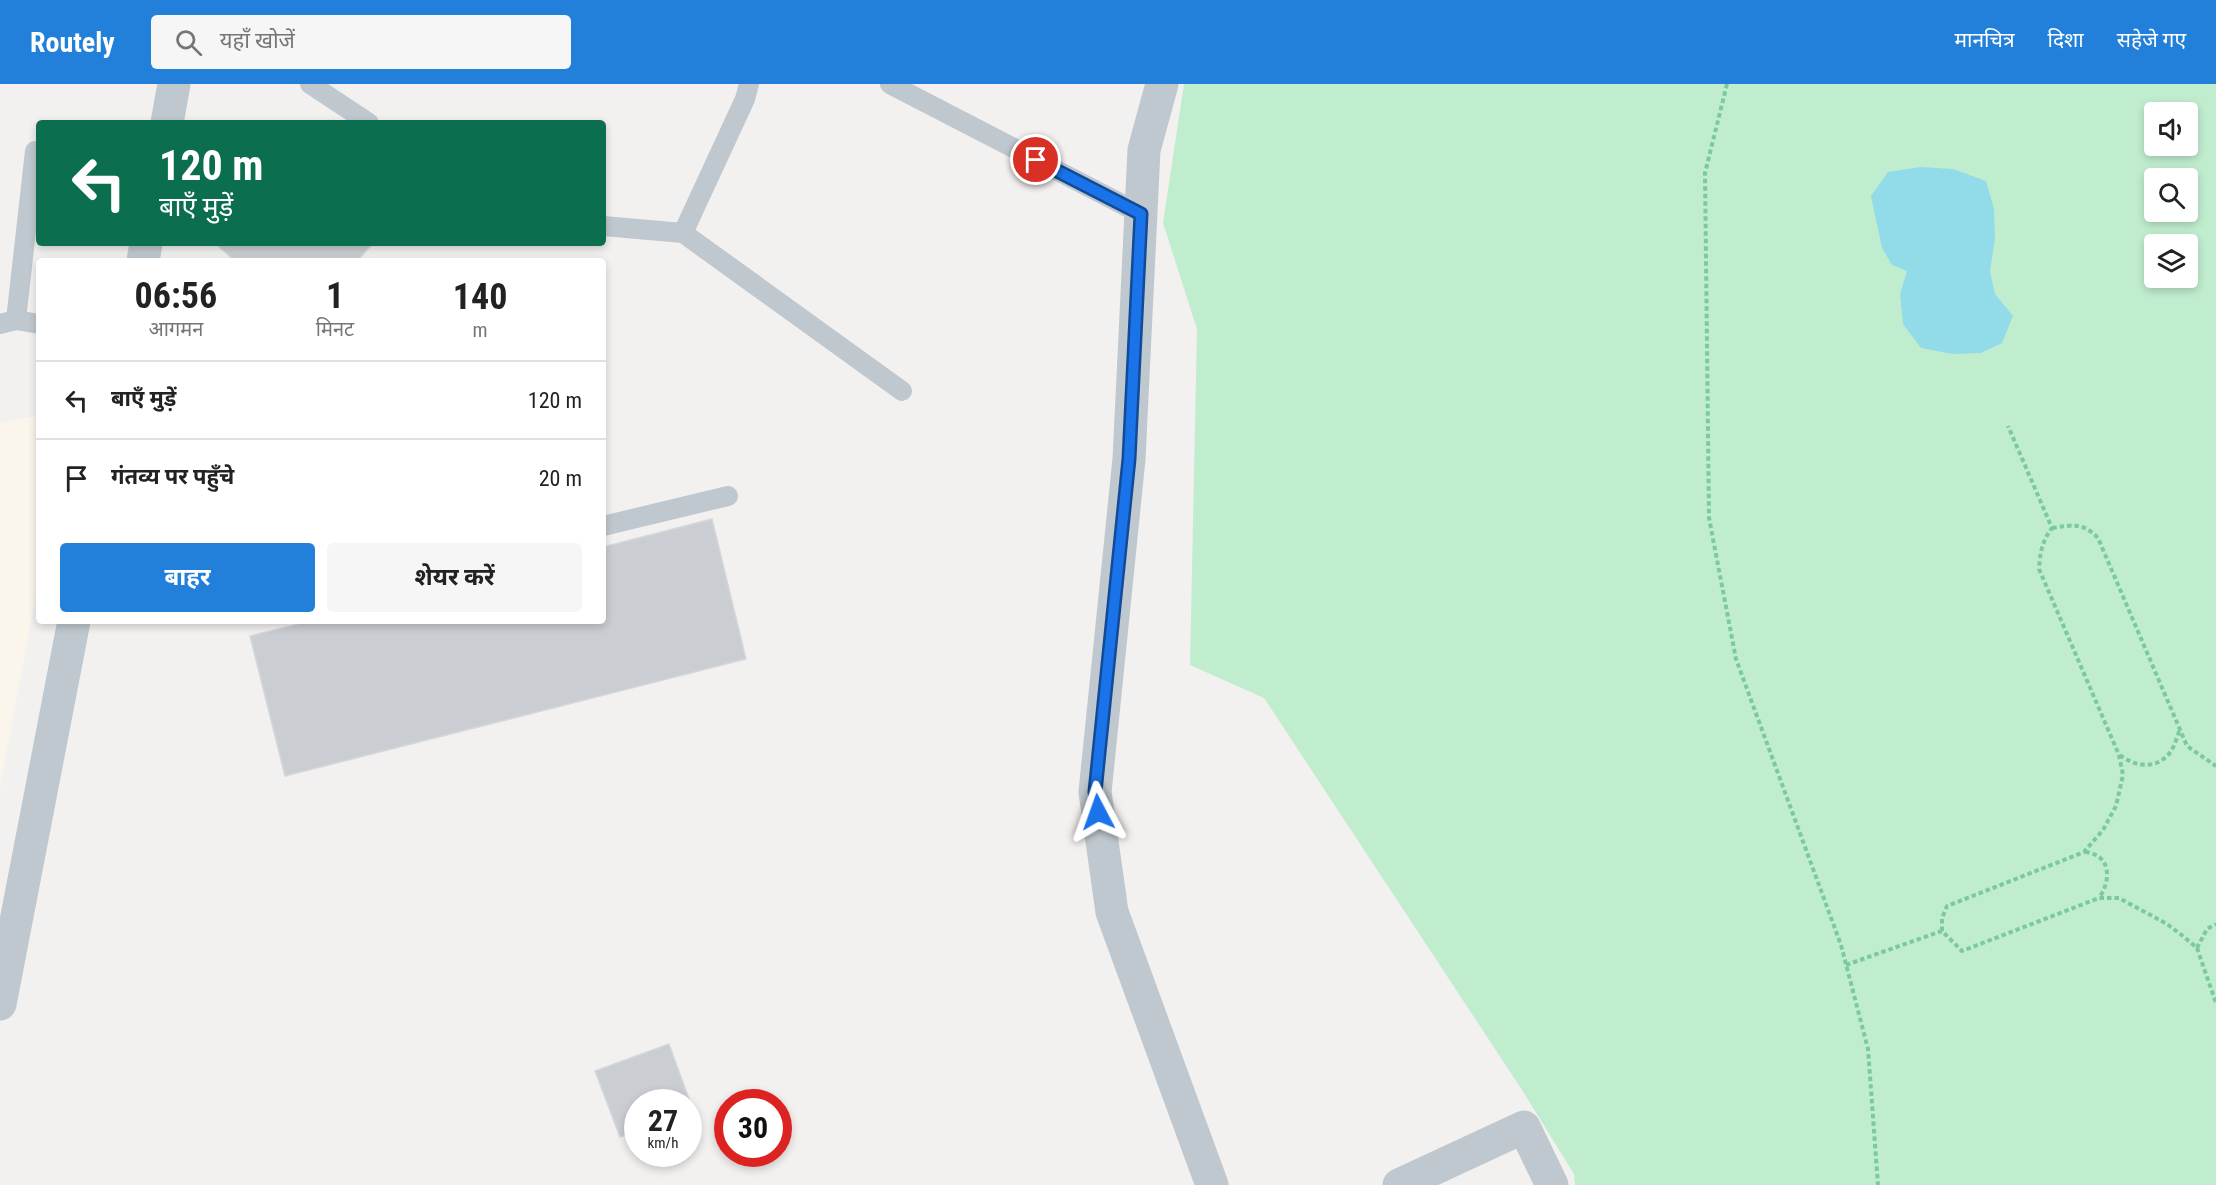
<!DOCTYPE html>
<html lang="hi">
<head>
<meta charset="utf-8">
<style>
	:root { --surface:#fff; --page:#f6f6f6; --text:#222; --muted:#767676; --line:#e0e0e0; --accent:#2280db }
	body { margin:0; font-family:"Roboto Condensed","Noto Sans Devanagari",sans-serif; background:var(--page); color:var(--text); height:100vh; display:flex; flex-direction:column; font-size:22px; white-space:nowrap }
	* { box-sizing:border-box; margin:0 }
	p { font-size:20px; color:var(--muted) }
	.icon { flex:none; width:33px; height:33px; fill:none; stroke:currentColor; stroke-width:2; stroke-linecap:round; stroke-linejoin:round }
	.map { position:relative; flex:1; overflow:hidden }
	.panel { position:absolute; left:36px; top:174px; width:570px; height:366px; display:flex; flex-direction:column; background:var(--surface); border-radius:6px; box-shadow:0 3px 9px #0003 }
	.panel>* { flex:none }
	.top-card { position:absolute; left:36px; top:36px; width:570px; height:126px; border-radius:6px; box-shadow:0 3px 9px #0003; background:#0b6e4f; color:#fff; overflow:hidden }
	.controls { position:absolute; left:2144px; top:18px; display:grid; gap:12px }
	.controls a { display:grid; place-items:center; width:54px; height:54px; border-radius:6px; background:var(--surface); box-shadow:0 3px 9px #0003; font-size:30px }
	.speed { position:absolute; left:624px; top:1005px; display:flex; gap:12px; font-size:30px; font-weight:700; text-align:center }
	.speed>* { display:grid; place-content:center; width:78px; height:78px; border-radius:50%; background:var(--surface); box-shadow:0 3px 9px #0003; line-height:1 }
	.speed small { font-size:15px; font-weight:400 }
	.speed .limit { border:9px solid #d22; background:#fff; color:#111 }
	.pin { position:absolute; display:grid; place-items:center; width:51px; height:51px; color:#fff; margin:-26px; border:3px solid #fff; border-radius:50%; box-shadow:0 2px 6px #0007 }
	.me { position:absolute; width:66px; margin:-33px; rotate:356deg; stroke-linejoin:round; filter:drop-shadow(0 0 4px #0008) }
	.turn { display:flex; align-items:center; gap:21px; height:126px; padding:0 24px; font-size:27px }
	.turn .icon { width:78px; height:78px; stroke-width:2.5 }
	.turn b { display:block; font-size:42px; line-height:51px }
	.eta { display:flex; justify-content:space-evenly; align-items:center; height:102px; text-align:center }
	.eta b { font-size:36px; font-weight:700; line-height:42px }
	.primary-button { display:flex; gap:12px; margin-top:auto; padding:12px 24px }
	.primary-button a { flex:1; height:69px; border-radius:6px; background:var(--accent); color:#fff; font-size:24px; font-weight:700; line-height:69px; text-align:center }
	.primary-button a+a { background:var(--page); color:var(--text) }
	ul { padding:0; list-style:none }
	li { display:flex; align-items:center; gap:18px; height:78px; padding:0 24px; border-top:2px solid var(--line) }
	li div { flex:1 }
	li b { display:block; font-size:22px }
	li em { font-style:normal }
	header { display:flex; align-items:center; gap:36px; box-sizing:border-box; height:84px; padding:0 30px; background:var(--accent); color:#fff }
	header strong { font-size:28px }
	nav { display:flex; gap:33px; margin-inline-start:auto; font-size:21px }
	.search { width:420px; height:54px; background:var(--page); display:flex; align-items:center; gap:15px; box-sizing:border-box; padding:0 21px; border-radius:6px; color:var(--muted); font-size:22px }
	.map>svg:first-child { display:block }
	.commercial { fill:#fbf6eb }
	.green { fill:#c1edcf; fill-rule:evenodd }
	.water { fill:#91dce8 }
	.building { fill:#caced2; stroke:#d5d7db; stroke-width:1.5 }
	.lines { fill:none; stroke-linecap:round; stroke-linejoin:round }
	.path { stroke:#7bca9d; stroke-width:4; stroke-dasharray:4.5 3; stroke-linecap:butt }
	.service { stroke:#bfc8ce; stroke-width:20 }
	.minor { stroke:#bfc8ce; stroke-width:33 }
	.route-casing { stroke:#114b97; stroke-width:15 }
	.route { stroke:#1a73e8; stroke-width:10 }
</style>
</head>
<body>
<header>
<strong>Routely</strong>
<div class="search"><svg class="icon" aria-label="search" viewBox="0 0 24 24"><circle cx="10" cy="10" r="6"/><path d="M15 15l6 6"/></svg>यहाँ खोजें</div>
<nav><a>मानचित्र</a><a>दिशा</a><a>सहेजे गए</a></nav>
</header>
<div class="map">
<svg width="2216" height="1101" viewBox="0 0 2216 1101">
	<rect width="100%" height="100%" fill="#f3f0f0"/>
	<polygon class="commercial" points="39,331 39,495 0,701 0,339"/>
	<path class="green" d="M1184 0H2216V1101H1575L1574 1090 1522 1006 1264 614 1190 581 1197 245 1163 139ZM2154 28H2187V62H2154ZM2154 94H2187V128H2154ZM2154 160H2187V194H2154Z"/>
	<polygon class="water" points="1921,83 1953,85 1986,97 1994,125 1995,155 1990,187 1995,210 2013,232 2002,259 1981,269 1953,270 1921,264 1903,240 1900,210 1907,187 1892,181 1882,164 1871,112 1888,88"/>
	<g class="building">
		<polygon points="215,159 373,159 357,177 235,177"/>
		<polygon points="712,435 746,575 285,692 250,552 311,537 603,537 603,463"/>
		<polygon points="669,960 693,1026 688,1028 688,1018 638,1018 638,1047 620,1053 595,987"/>
	</g>
	<g class="lines">
		<g class="path">
			<polyline points="1727,0 1705,89 1709,434 1736,575 1841,861 1868,965 1878,1101"/>
			<path d="M2052 444C2072 441 2083 438 2098 454L2187 662 2216 682"/>
			<path d="M2120 671C2134 682 2154 686 2168 671 2174 665 2177 653 2180 645"/>
			<path d="M2085 768C2112 771 2111 797 2099 814"/>
			<path d="M1942 847V834L1947 822 2084 768 2103 746 2116 722 2123 691 2119 671 2039 485C2040 469 2042 457 2052 444L2008 342"/>
			<polyline points="2197,864 2207,845 2216,840"/>
			<polyline points="1846,881 1942,847 1962,867 2099,814 2119,814 2167,840 2183,852 2197,864 2216,919"/>
		</g>
		<g class="service">
			<polyline points="310,0 369,39"/>
			<polyline points="749,0 745,15 683,149 902,307"/>
			<polyline points="890,0 1141,130"/>
			<polyline points="603,142 683,149"/>
			<polyline points="16,236 35,67"/>
			<polyline points="0,240 16,236 39,240"/>
			<polyline points="603,442 728,412"/>
		</g>
		<g class="minor">
			<polyline points="1162,0 1144,66 1129,375 1095,708 1112,828 1212,1101"/>
			<polyline points="167,39 174,0"/>
			<polyline points="143,177 146,159"/>
			<polyline points="0,920 74,537"/>
			<polyline points="1399,1101 1524,1043 1552,1101"/>
		</g>
	</g>
	<g class="lines">
		<g class="route-casing">
			<polyline id="route" points="1036,76 1141,130 1129,375 1095,708 1098,728"/>
		</g>
		<use href="#route" class="route"/>
	</g>
</svg>
<div class="controls">
<a><svg class="icon" aria-label="sound" viewBox="0 0 24 24"><path d="M4 9h4l5-4v14l-5-4H4zM17 9q2 3 0 6"/></svg></a>
<a><svg class="icon" aria-label="search" viewBox="0 0 24 24"><circle cx="10" cy="10" r="6"/><path d="M15 15l6 6"/></svg></a>
<a><svg class="icon" aria-label="layers" viewBox="0 0 24 24"><path d="M12 4l9 5-9 5-9-5zM3 14l9 5 9-5"/></svg></a>
</div>
<div class="speed"><div>27<small>km/h</small></div><div class="limit">30</div></div>
<div class="pin" style="left:1036px;top:76px;background:#d93025"><svg class="icon" aria-label="arrive" viewBox="0 0 24 24"><path d="M6 21V4h12l-3 4 3 4H6"/></svg></div>
<svg class="me" style="left:1098px;top:728px" viewBox="-20 -20 40 40"><path d="M0-17L14 15 0 8-14 15z" fill="#1a73e8" stroke="#fff" stroke-width="4"/></svg>
<div class="top-card">
<div class="turn"><svg class="icon" aria-label="left" viewBox="0 0 24 24"><path d="M17 20v-9H6M10 6l-5 5 5 5"/></svg><div><b>120 m</b>बाएँ मुड़ें</div></div>
</div>
<section class="panel">
<div class="eta">
<div><b>06:56</b><p>आगमन</p></div>
<div><b>1</b><p>मिनट</p></div>
<div><b>140</b><p>m</p></div>
</div>
<ul>
<li><svg class="icon" aria-label="left" viewBox="0 0 24 24"><path d="M17 20v-9H6M10 6l-5 5 5 5"/></svg><div><b>बाएँ मुड़ें</b></div><em>120 m</em></li>
<li><svg class="icon" aria-label="arrive" viewBox="0 0 24 24"><path d="M6 21V4h12l-3 4 3 4H6"/></svg><div><b>गंतव्य पर पहुँचे</b></div><em>20 m</em></li>
</ul>
<div class="primary-button"><a>बाहर</a><a>शेयर करें</a></div>
</section>
</div>
</body>
</html>
